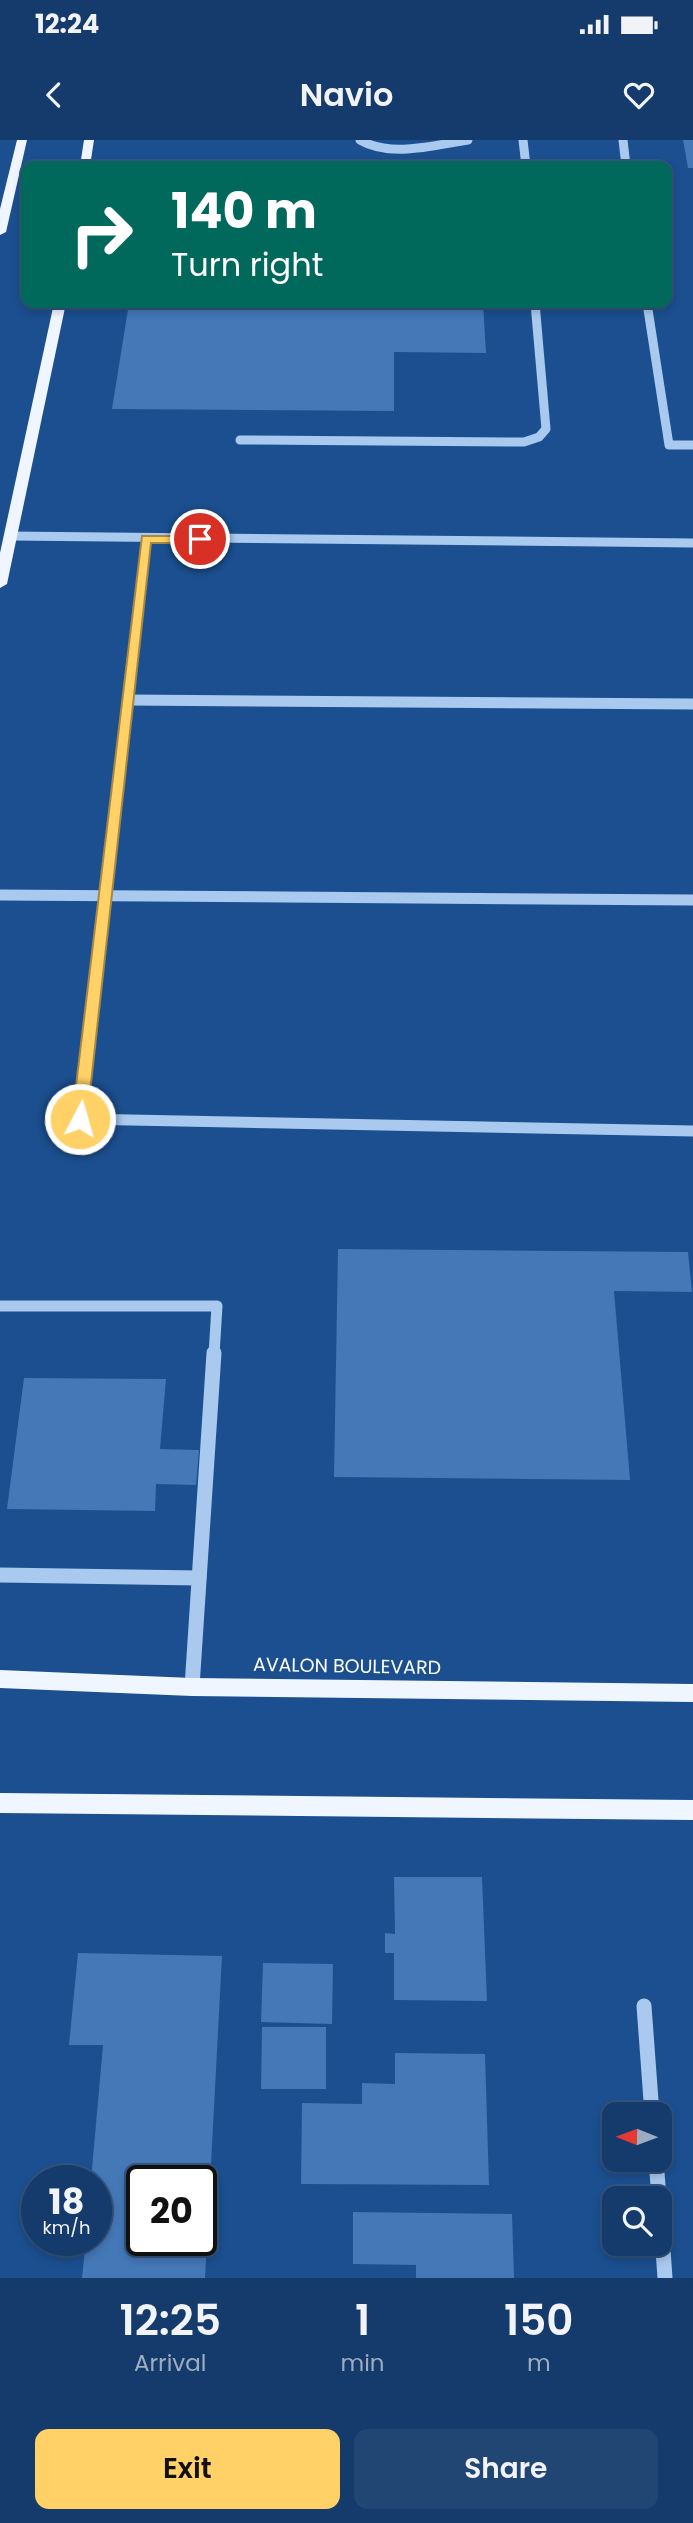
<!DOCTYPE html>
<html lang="en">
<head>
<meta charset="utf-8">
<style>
	:root { --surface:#143b6b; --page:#214673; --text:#f1f3f6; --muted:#9dadc1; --line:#33557e; --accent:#ffd166 }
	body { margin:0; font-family:Poppins,sans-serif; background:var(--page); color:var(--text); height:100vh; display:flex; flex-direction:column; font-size:26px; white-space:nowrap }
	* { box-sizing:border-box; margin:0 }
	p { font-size:23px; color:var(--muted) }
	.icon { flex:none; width:38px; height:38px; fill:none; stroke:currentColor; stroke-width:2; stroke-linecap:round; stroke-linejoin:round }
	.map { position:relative; height:2138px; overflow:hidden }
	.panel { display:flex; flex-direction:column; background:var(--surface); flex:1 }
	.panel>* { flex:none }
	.banner { position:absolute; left:21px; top:21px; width:651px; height:147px; border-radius:14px; box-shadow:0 4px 10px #0003,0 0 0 2px var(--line); background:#00695c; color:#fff; overflow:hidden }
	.needle { width:46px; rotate:271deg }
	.controls { position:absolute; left:602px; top:1962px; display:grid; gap:14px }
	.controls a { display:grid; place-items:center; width:70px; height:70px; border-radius:14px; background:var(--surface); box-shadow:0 4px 10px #0003,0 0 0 2px var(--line); font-size:35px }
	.speed { position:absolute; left:21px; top:2025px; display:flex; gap:14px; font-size:35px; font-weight:700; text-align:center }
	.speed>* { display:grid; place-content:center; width:91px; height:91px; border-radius:50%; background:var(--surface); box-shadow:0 4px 10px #0003,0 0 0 2px var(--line); line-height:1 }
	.speed small { font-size:18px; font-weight:400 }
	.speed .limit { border:4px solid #111; border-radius:10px; background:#fff; color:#111 }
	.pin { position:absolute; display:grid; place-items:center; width:60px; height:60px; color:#fff; margin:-30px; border:4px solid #fff; border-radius:50%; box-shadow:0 2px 7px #0007 }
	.me { position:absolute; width:77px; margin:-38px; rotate:6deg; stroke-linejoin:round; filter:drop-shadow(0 0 5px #0008) }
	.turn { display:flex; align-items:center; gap:24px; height:147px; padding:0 35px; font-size:32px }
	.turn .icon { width:91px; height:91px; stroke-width:2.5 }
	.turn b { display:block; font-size:49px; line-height:60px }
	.eta { display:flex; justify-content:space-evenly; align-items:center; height:119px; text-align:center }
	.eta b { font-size:42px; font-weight:600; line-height:49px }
	.cta { display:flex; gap:14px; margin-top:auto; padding:14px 35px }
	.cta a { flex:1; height:80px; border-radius:14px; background:var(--accent); color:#111; font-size:28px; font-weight:600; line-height:80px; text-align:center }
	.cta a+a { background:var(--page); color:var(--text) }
	.status { display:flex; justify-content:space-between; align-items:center; height:49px; padding:0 35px; background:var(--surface); direction:ltr }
	.status svg { height:19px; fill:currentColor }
	header { display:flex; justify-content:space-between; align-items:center; height:91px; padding:0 35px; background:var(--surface); font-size:32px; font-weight:600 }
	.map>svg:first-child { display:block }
	.building { fill:#4478b7; fill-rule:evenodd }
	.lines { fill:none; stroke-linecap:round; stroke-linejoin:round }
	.minor-far2 { stroke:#a9c9ee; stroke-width:9 }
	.minor-far1 { stroke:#a9c9ee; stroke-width:11 }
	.minor { stroke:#a9c9ee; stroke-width:15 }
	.major { fill:#f0f6ff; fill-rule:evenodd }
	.route { fill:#ffd166; stroke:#a68842; stroke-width:2 }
	.labels { text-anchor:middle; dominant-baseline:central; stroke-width:5; stroke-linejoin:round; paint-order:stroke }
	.street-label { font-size:19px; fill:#fff; stroke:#1b4f8f }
</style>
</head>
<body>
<div class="status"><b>12:24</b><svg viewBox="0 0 49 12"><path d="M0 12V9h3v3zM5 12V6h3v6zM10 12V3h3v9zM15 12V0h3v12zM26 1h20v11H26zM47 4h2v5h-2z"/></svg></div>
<header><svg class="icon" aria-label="back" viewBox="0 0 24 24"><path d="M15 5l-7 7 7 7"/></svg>Navio<svg class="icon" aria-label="heart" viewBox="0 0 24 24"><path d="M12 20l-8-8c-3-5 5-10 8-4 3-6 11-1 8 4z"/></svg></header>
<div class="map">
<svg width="693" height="2138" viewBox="0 0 693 2138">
	<rect width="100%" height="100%" fill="#1b4f8f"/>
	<g class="building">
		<polygon points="683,0 693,0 693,28 688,28"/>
		<polygon points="150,20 476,21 476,26 149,26"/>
		<polygon points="129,163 483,163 486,213 394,212 394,271 112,269"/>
		<polygon points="338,1109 688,1112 692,1152 614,1151 630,1340 334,1337"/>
		<polygon points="24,1238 166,1239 160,1309 199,1310 196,1345 156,1344 155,1371 7,1369"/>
		<polygon points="394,1737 482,1737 487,1861 394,1860 394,1813 385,1813 385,1793 395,1794"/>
		<path d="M78 1813 222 1816 205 2138H82L86 2100H96V2040H91L103 1905H69ZM142 2040H201V2100H142Z"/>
		<polygon points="263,1823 333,1824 332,1884 261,1882"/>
		<polygon points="262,1887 326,1887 326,1949 261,1949"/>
		<polygon points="395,1913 485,1914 489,2045 301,2044 302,1963 362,1964 362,1943 395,1944"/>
		<polygon points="353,2072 512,2074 514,2138 416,2138 416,2125 353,2124"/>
	</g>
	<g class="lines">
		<g class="minor-far2">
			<path d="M360 0C391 18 435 5 468 0"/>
			<polyline points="523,0 526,26"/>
			<polyline points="623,0 626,26"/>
			<polyline points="647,163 669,305 693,305"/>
			<polyline points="240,300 524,302 539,297 546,289 535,163"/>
			<polyline points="10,396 693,403"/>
			<polyline points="132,522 146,399"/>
		</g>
		<g class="minor-far1">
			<polyline points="132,520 80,979 693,991"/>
			<polyline points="128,560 693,564"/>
			<polyline points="0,755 693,760"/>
			<polyline points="0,1166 217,1166 214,1215"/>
		</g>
		<g class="minor">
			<polyline points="0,1435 199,1438"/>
			<polyline points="192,1547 214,1213"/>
			<polyline points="644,1866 652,1974"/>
			<polyline points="656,2020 659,2058"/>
			<polyline points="660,2067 665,2138"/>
		</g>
		<g class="major">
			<polygon points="17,0 27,0 6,92 0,95 0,69"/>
			<polygon points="84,0 94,0 90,26 80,26"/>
			<polygon points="54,163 66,163 7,444 0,448 0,413"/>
			<polygon points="0,1530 192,1538 693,1544 693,1562 192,1556 0,1548"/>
			<polygon points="0,1653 693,1660 693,1680 0,1673"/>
		</g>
	</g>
	<polygon class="route" points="142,396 200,396 206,399 200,403 151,403 87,979 80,984 72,979"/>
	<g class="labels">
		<g class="street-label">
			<text transform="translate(347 1526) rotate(1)">AVALON BOULEVARD</text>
		</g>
	</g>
</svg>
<div class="controls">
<a><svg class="needle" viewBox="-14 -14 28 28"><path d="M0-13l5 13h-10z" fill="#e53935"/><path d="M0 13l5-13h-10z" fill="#9dadc1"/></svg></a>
<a><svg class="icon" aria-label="search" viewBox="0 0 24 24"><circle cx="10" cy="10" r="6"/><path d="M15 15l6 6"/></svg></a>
</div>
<div class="speed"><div>18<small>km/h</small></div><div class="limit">20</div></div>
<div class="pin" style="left:200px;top:399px;background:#d93025"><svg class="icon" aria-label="arrive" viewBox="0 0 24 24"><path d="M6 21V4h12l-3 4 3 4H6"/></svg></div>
<svg class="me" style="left:80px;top:979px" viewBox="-20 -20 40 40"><circle r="17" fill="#ffd166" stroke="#fff" stroke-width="3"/><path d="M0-11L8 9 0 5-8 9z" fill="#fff"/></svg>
<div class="banner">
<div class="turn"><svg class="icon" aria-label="right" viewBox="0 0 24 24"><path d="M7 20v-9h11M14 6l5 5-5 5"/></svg><div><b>140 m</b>Turn right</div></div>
</div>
</div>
<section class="panel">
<div class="eta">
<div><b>12:25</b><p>Arrival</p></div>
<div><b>1</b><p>min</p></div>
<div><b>150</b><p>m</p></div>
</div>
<div class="cta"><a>Exit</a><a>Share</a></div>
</section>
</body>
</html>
